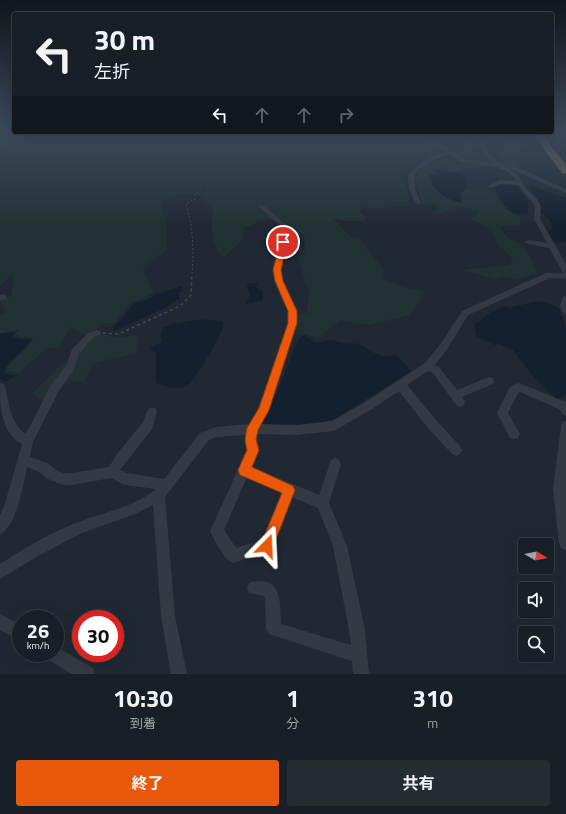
<!DOCTYPE html>
<html lang="ja">
<head>
<meta charset="utf-8">
<style>
	:root { --surface:#181f26; --page:#252c32; --text:#f1f3f6; --muted:#9fa2a7; --line:#363d43; --accent:#ea580c }
	body { margin:0; font-family:"Titillium Web","Noto Sans JP",sans-serif; background:var(--page); color:var(--text); height:100vh; display:flex; flex-direction:column; font-size:15px; white-space:nowrap }
	* { box-sizing:border-box; margin:0 }
	p { font-size:13px; color:var(--muted) }
	.icon { flex:none; width:22px; height:22px; fill:none; stroke:currentColor; stroke-width:2; stroke-linecap:round; stroke-linejoin:round }
	.map { position:relative; height:674px; overflow:hidden }
	.drawer { display:flex; flex-direction:column; background:var(--surface); flex:1 }
	.drawer>* { flex:none }
	.banner { position:absolute; left:12px; top:12px; width:542px; height:122px; border-radius:4px; box-shadow:0 4px 16px #0002,0 0 0 1px var(--line); background:#181f26; color:var(--text); overflow:hidden }
	.needle { width:26px; rotate:99deg }
	.tools { position:absolute; left:518px; top:538px; display:grid; gap:8px }
	.tools a { display:grid; place-items:center; width:36px; height:36px; border-radius:4px; background:var(--surface); box-shadow:0 4px 16px #0002,0 0 0 1px var(--line); font-size:20px }
	.speed { position:absolute; left:12px; top:610px; display:flex; gap:8px; font-size:20px; font-weight:700; text-align:center }
	.speed>* { display:grid; place-content:center; width:52px; height:52px; border-radius:50%; background:var(--surface); box-shadow:0 4px 16px #0002,0 0 0 1px var(--line); line-height:1 }
	.speed small { font-size:10px; font-weight:400 }
	.speed .limit { border:6px solid #d22; background:#fff; color:#111 }
	.pin { position:absolute; display:grid; place-items:center; width:34px; height:34px; color:#fff; margin:-17px; border:2px solid #fff; border-radius:50%; box-shadow:0 1px 4px #0007 }
	.me { position:absolute; width:44px; margin:-22px; rotate:21deg; stroke-linejoin:round; filter:drop-shadow(0 0 3px #0008) }
	.turn { display:flex; align-items:center; gap:14px; height:84px; padding:0 16px; font-size:18px }
	.turn .icon { width:52px; height:52px; stroke-width:2.5 }
	.turn b { display:block; font-size:28px; line-height:34px }
	.lanes { display:flex; align-items:center; height:38px; padding:0 16px; background:#0003; justify-content:center; gap:20px; direction:ltr }
	.lanes .off { opacity:.35 }
	.eta { display:flex; justify-content:space-evenly; align-items:center; height:68px; text-align:center }
	.eta b { font-size:24px; font-weight:700; line-height:28px }
	.primary-button { display:flex; gap:8px; margin-top:auto; padding:8px 16px }
	.primary-button a { flex:1; height:46px; border-radius:4px; background:var(--accent); color:#fff; font-size:16px; font-weight:700; line-height:46px; text-align:center }
	.primary-button a+a { background:var(--page); color:var(--text) }
	.map>svg:first-child { display:block }
	.green { fill:#223234 }
	.water { fill:#15202f }
	.lines { fill:none; stroke-linecap:round; stroke-linejoin:round }
	.path-far1 { stroke:#3a4c4d; stroke-width:1; stroke-dasharray:2 2; stroke-linecap:butt }
	.path { stroke:#3a4c4d; stroke-width:1.5; stroke-dasharray:3 3; stroke-linecap:butt }
	.street { fill:#333a44; fill-rule:evenodd }
	.highway { fill:#695f51; fill-rule:evenodd }
	.route { fill:#ea580c; stroke:#983908 }
</style>
</head>
<body>
<div class="map">
<svg width="566" height="674" viewBox="0 0 566 674">
	<rect width="100%" height="100%" fill="#202933"/>
	<g class="green">
		<path d="M0 131 399 132 433 145 443 151C427 156 415 167 398 173 406 185 411 192 408 206L377 209 365 207 359 211 367 217 363 221H346L332 218 352 238 359 237 384 271 382 279 402 287 426 291 410 315 369 325 340 320 317 339 308 334H295L298 314 307 313 309 294 298 257 305 254V239L303 234 289 235 288 226 280 219H258L254 224 243 228 244 238 223 258C210 241 211 229 213 208L199 195 180 194 160 201 166 220V250L143 269 153 293 131 303 114 323H104L86 336 70 327 58 349 47 348 19 373 8 371 7 366 24 351 34 338 15 335 20 329 0 333V316L6 312 0 302 12 295 13 274 0 286Z"/>
		<path d="M444 132C457 132 469 140 479 147L471 151 476 161 461 158 451 151H457L465 145V141Z"/>
		<path d="M508 142H521L524 147 519 151 518 156 524 164C514 170 503 165 494 159L498 158 500 154 496 151 504 145 503 143Z"/>
		<path d="M446 157 457 165C469 165 479 162 491 169L468 168 459 173H455L448 170 433 169 440 175 429 174C428 188 448 202 461 202L462 192 467 189 494 192C497 199 503 207 509 211 513 214 516 214 520 218V226H500C506 243 517 238 527 252 531 258 534 266 537 273L519 279 502 276 496 279 462 270 510 265 513 258 498 245 493 234 486 227 470 218 479 214 478 211 463 207 438 214 432 212 439 208 438 205 423 204C415 184 412 181 425 164L434 162Z"/>
		<path d="M103 334C114 339 126 337 138 334L136 353 94 363 83 382 60 378 45 403 32 394 61 364 73 361 93 337Z"/>
	</g>
	<g class="water">
		<path d="M434 170 461 173 466 178V189L461 192V202C447 201 430 188 430 174L442 175Z"/>
		<polygon points="509,183 516,186 528,200 528,213 517,214 509,211 508,207 504,205 503,201 497,198 502,196 495,192 499,184"/>
		<path d="M531 186 566 198V242L552 243 546 233 553 228C551 220 548 216 540 213 538 203 533 195 531 186Z"/>
		<polygon points="248,283 258,283 256,287 263,291 263,300 246,305 250,295 247,286"/>
		<polygon points="181,286 183,290 178,293 180,298 163,309 114,331 113,327 122,319 133,304 149,299 155,294 168,291"/>
		<polygon points="536,301 549,303 559,308 566,327 566,394 557,400 531,374 513,350 499,344 494,345 476,336 474,325 491,312 506,306 509,308"/>
		<path d="M202 319 222 321C223 324 223 327 222 330 219 340 196 378 189 384 181 391 164 387 156 382V353L150 348 162 342 161 335 163 328 172 324Z"/>
		<polygon points="15,332 13,337 21,339 32,339 24,349 6,366 4,374 16,375 7,382 0,379 0,334"/>
		<path d="M304 335 316 343 331 340 343 343 360 344 370 351 382 356 396 355 412 371 336 418C313 427 286 425 261 424L260 423 270 409 299 338Z"/>
	</g>
	<g class="lines">
		<path class="path-far1" d="M192 274C194 250 193 227 186 204L195 199V194L203 188"/>
		<polyline class="path" points="103,333 117,334 123,332 180,306 191,295 192,273"/>
		<g class="street">
			<path d="M402 132H408L439 143 464 159 493 163 485 157 480 144 466 132H471L484 142 490 156 502 164 515 166 566 189V193L508 168 518 175 528 191 537 199 541 207 540 219 566 264V279L550 278 468 315 448 348 435 365 439 367 457 390 489 377 493 378 494 381 493 384 462 397 465 402 464 405 460 407 456 405 433 373 428 371 407 385 436 420 460 446 462 450 460 454 456 456 452 454 428 428 399 391 372 409 334 431 296 435 257 434 259 450 251 467 319 495 331 460 335 458 339 460 341 464 329 503 347 546 365 630 369 674H353L352 661 269 634 266 629 265 598 263 596 249 593 247 588 249 583C254 581 257 581 262 581 283 583 280 608 281 624L351 645 349 630 333 546 318 508 292 497 272 550 233 563C223 559 215 541 210 531L247 450 246 435 216 437 208 441 165 497 175 616 187 674H171L161 616 153 505 135 514 82 533 38 556 0 579V564C25 548 51 532 79 522 104 512 135 507 156 489L125 485 111 478 72 485H63L48 479 39 472 27 467C23 484 17 527 0 534V515L4 507 22 444C0 432 0 404 0 383L4 384 5 387C9 403 11 425 26 434L51 385 66 366 72 349 88 333 97 330 100 331 101 333 100 335 94 337 79 354 73 371 59 391 33 442 30 457 47 463 56 470 63 473H72L109 467 117 454 143 422 148 409 152 407 156 409 157 412 152 429 120 470 126 473 164 479 200 433 216 427 249 424 258 408 289 323V311L275 281 273 270 282 227 259 207V205H263L288 226 281 270 283 281 297 311V323L268 410 261 424 296 425 332 421 364 403 425 363 442 342 462 311 546 273H566H563L549 248 528 244 525 242 528 240 547 243 534 219 535 207 531 200 524 193 519 185 501 184 491 188 488 186 500 180 516 181C505 162 481 167 463 162 458 160 453 156 449 154 435 157 423 165 414 175L415 189 421 203 416 204 409 189 408 175C418 163 431 155 446 152L435 145ZM247 477 282 493 262 540 236 548 224 530Z"/>
			<polygon points="3,294 7,297 6,299 0,301 0,295"/>
			<polygon points="566,296 566,314 563,313 560,306 563,297"/>
			<polygon points="519,383 566,402 566,416 562,414 559,409 520,392 518,393 508,413 520,434 518,438 514,439 510,438 497,413 510,387"/>
			<polygon points="566,421 566,550 561,548 559,543 553,489 561,426 562,422"/>
			<polygon points="0,614 21,625 21,642 0,630"/>
			<polygon points="55,646 93,668 95,674 72,674 47,659 45,653 55,653"/>
		</g>
		<polygon class="highway" points="534,132 542,132 553,149 566,164 566,174 562,173 546,152"/>
	</g>
	<linearGradient id="sky" x2="0" y2="1"><stop stop-color="#12171c"/><stop offset="0.58" stop-color="#3c495b"/><stop offset="1" stop-color="#3c495b" stop-opacity="0"/></linearGradient>
	<rect width="566" height="226" fill="url(#sky)"/>
	<polygon class="route" points="283,240 287,242 281,270 283,281 297,311 297,323 269,410 258,430 256,440 259,450 252,467 293,486 295,490 272,550 267,552 262,550 260,546 282,493 240,475 238,470 247,450 245,440 247,428 259,408 288,323 288,311 275,281 273,270 280,242"/>
</svg>
<div class="tools">
<a><svg class="needle" viewBox="-14 -14 28 28"><path d="M0-13l5 13h-10z" fill="#e53935"/><path d="M0 13l5-13h-10z" fill="#9fa2a7"/></svg></a>
<a><svg class="icon" aria-label="sound" viewBox="0 0 24 24"><path d="M4 9h4l5-4v14l-5-4H4zM17 9q2 3 0 6"/></svg></a>
<a><svg class="icon" aria-label="search" viewBox="0 0 24 24"><circle cx="10" cy="10" r="6"/><path d="M15 15l6 6"/></svg></a>
</div>
<div class="speed"><div>26<small>km/h</small></div><div class="limit">30</div></div>
<div class="pin" style="left:283px;top:242px;background:#d93025"><svg class="icon" aria-label="arrive" viewBox="0 0 24 24"><path d="M6 21V4h12l-3 4 3 4H6"/></svg></div>
<svg class="me" style="left:267px;top:546px" viewBox="-20 -20 40 40"><path d="M0-17L14 15 0 8-14 15z" fill="#ea580c" stroke="#fff" stroke-width="4"/></svg>
<div class="banner">
<div class="turn"><svg class="icon" aria-label="left" viewBox="0 0 24 24"><path d="M17 20v-9H6M10 6l-5 5 5 5"/></svg><div><b>30 m</b>左折</div></div>
<div class="lanes"><svg class="icon" aria-label="left" viewBox="0 0 24 24"><path d="M17 20v-9H6M10 6l-5 5 5 5"/></svg><svg class="icon off" aria-label="ahead" viewBox="0 0 24 24"><path d="M12 20V5M6 11l6-6 6 6"/></svg><svg class="icon off" aria-label="ahead" viewBox="0 0 24 24"><path d="M12 20V5M6 11l6-6 6 6"/></svg><svg class="icon off" aria-label="right" viewBox="0 0 24 24"><path d="M7 20v-9h11M14 6l5 5-5 5"/></svg></div>
</div>
</div>
<section class="drawer">
<div class="eta">
<div><b>10:30</b><p>到着</p></div>
<div><b>1</b><p>分</p></div>
<div><b>310</b><p>m</p></div>
</div>
<div class="primary-button"><a>終了</a><a>共有</a></div>
</section>
</body>
</html>
